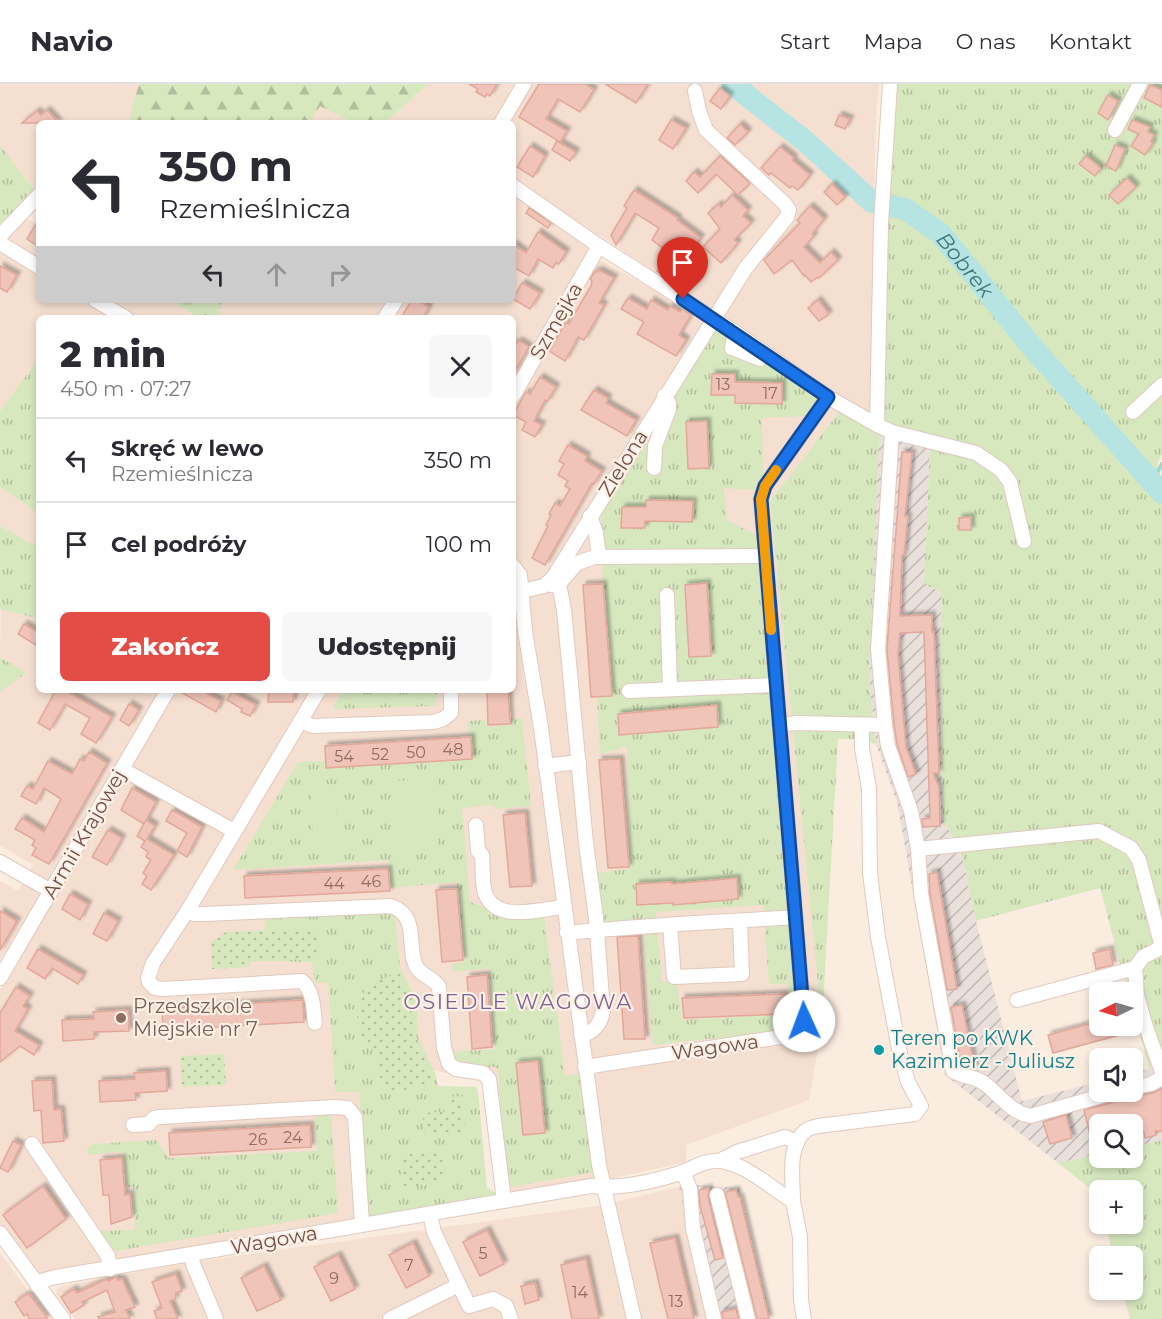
<!DOCTYPE html>
<html lang="pl">
<head>
<meta charset="utf-8">
<style>
	:root { --surface:#fff; --page:#f7f7f7; --text:#2b2b33; --muted:#7c7c81; --line:#e1e1e2; --accent:#e44d46 }
	body { margin:0; font-family:Montserrat,sans-serif; background:var(--page); color:var(--text); height:100vh; display:flex; flex-direction:column; font-size:22px; white-space:nowrap }
	* { box-sizing:border-box; margin:0 }
	p { font-size:20px; color:var(--muted) }
	.icon { flex:none; width:33px; height:33px; fill:none; stroke:currentColor; stroke-width:2; stroke-linecap:round; stroke-linejoin:round }
	.map { position:relative; flex:1; overflow:hidden }
	.side { position:absolute; left:36px; top:231px; width:480px; height:378px; display:flex; flex-direction:column; background:var(--surface); border-radius:9px; box-shadow:0 3px 9px #0003 }
	.side>* { flex:none }
	.banner { position:absolute; left:36px; top:36px; width:480px; height:183px; border-radius:9px; box-shadow:0 3px 9px #0003; background:#fff; color:var(--text); overflow:hidden }
	.needle { width:39px; rotate:265deg }
	.tools { position:absolute; left:1089px; top:898px; display:grid; gap:12px }
	.tools a { display:grid; place-items:center; width:54px; height:54px; border-radius:9px; background:var(--surface); box-shadow:0 3px 9px #0003; font-size:30px }
	.pin { position:absolute; display:grid; place-items:center; width:51px; height:51px; color:#fff; margin:-62px -26px; border-radius:50% 50% 50% 0; rotate:-45deg; box-shadow:0 0 6px #0007 }
	.pin .icon { rotate:45deg }
	.me { position:absolute; width:66px; margin:-33px; rotate:358deg; stroke-linejoin:round; filter:drop-shadow(0 0 4px #0008) }
	.turn { display:flex; align-items:center; gap:21px; height:126px; padding:0 24px; font-size:27px }
	.turn .icon { width:78px; height:78px; stroke-width:2.5 }
	.turn b { display:block; font-size:42px; line-height:51px }
	.lanes { display:flex; align-items:center; height:57px; padding:0 24px; background:#0003; justify-content:center; gap:30px; direction:ltr }
	.lanes .off { opacity:.35 }
	.round { display:grid; place-items:center; flex:none; width:63px; height:63px; border-radius:9px; background:var(--page) }
	.head { display:flex; align-items:center; justify-content:space-between; height:102px; padding:0 24px }
	h1 { font-size:36px; font-weight:800; line-height:45px }
	.action { display:flex; gap:12px; margin-top:auto; padding:12px 24px }
	.action a { flex:1; height:69px; border-radius:9px; background:var(--accent); color:#fff; font-size:24px; font-weight:800; line-height:69px; text-align:center }
	.action a+a { background:var(--page); color:var(--text) }
	ul { padding:0; list-style:none }
	li { display:flex; align-items:center; gap:18px; height:84px; padding:0 24px; border-top:2px solid var(--line) }
	li div { flex:1 }
	li b { display:block; font-size:22px }
	li em { font-style:normal }
	header { display:flex; align-items:center; gap:36px; box-sizing:border-box; height:84px; padding:0 30px; background:var(--surface); border-bottom:2px solid var(--line) }
	header strong { font-size:28px }
	nav { display:flex; gap:33px; margin-inline-start:auto; font-size:21px }
	.map>svg:first-child { display:block }
	.residential { fill:#f5dfd1 }
	.industrial { fill:url(#industrial-furrows) }
	.grass { fill:url(#grass-tufts); fill-rule:evenodd }
	.forest { fill:url(#forest-firs) }
	.park { fill:url(#park-dots) }
	.pitch { fill:#d7e8bf }
	.lines { fill:none; stroke-linecap:round; stroke-linejoin:round }
	.stream { stroke:#9cd5d4; stroke-width:4 }
	.river { stroke:#b5e4e2; stroke-width:22 }
	.building { fill:#f0c4b8; stroke:#e2a899; stroke-width:1.5; filter:url(#shadow) }
	.minor-casing { stroke:#e1c9bf; stroke-width:16 }
	.minor { stroke:#fff; stroke-width:14 }
	.route-casing { stroke:#114b97; stroke-width:15 }
	.route { stroke:#1a73e8; stroke-width:10 }
	.slow { stroke:#f59e0b; stroke-width:10 }
	.education-dot { fill:#8d6e63; stroke:#fff0e5; stroke-width:2 }
	.culture-dot { fill:#0f9aa8; stroke:#fff0e5; stroke-width:2 }
	.labels { text-anchor:middle; dominant-baseline:central; stroke-width:4.5; stroke-linejoin:round; paint-order:stroke }
	.number-label { font-size:16px; fill:#916c64 }
	.street-label { font-size:20px; fill:#714f48; stroke:#fff0e5 }
	.education-label { font-size:20px; fill:#785e54; stroke:#fff0e5; text-anchor:start }
	.culture-label { font-size:20px; fill:#0d838f; stroke:#fff0e5; text-anchor:start }
	.water-label { font-size:21px; font-style:italic; fill:#3c7776; stroke:#fff0e5 }
	.neighbourhood-label { font-size:21px; letter-spacing:1.5px; fill:#7b6495; stroke:#fff0e5 }
</style>
</head>
<body>
<header>
<strong>Navio</strong>
<nav><a>Start</a><a>Mapa</a><a>O nas</a><a>Kontakt</a></nav>
</header>
<div class="map">
<svg width="1162" height="1235" viewBox="0 0 1162 1235">
	<defs>
		<pattern id="industrial-furrows" width="10" height="10" patternUnits="userSpaceOnUse" patternTransform="scale(1.5)"><rect width="10" height="10" fill="#eae0db"/><path d="M-1 1l2-2M0 10L10 0M9 11l2-2" fill="none" stroke="#c2b8b4"/></pattern>
		<pattern id="grass-tufts" width="24" height="20" patternUnits="userSpaceOnUse" patternTransform="scale(1.5)"><rect width="24" height="20" fill="#d7e8bf"/><path d="M3 7l-1-3M5 7V3M7 7l1-3M15 17l-1-3M17 17v-4M19 17l1-3" fill="none" stroke="#b3be9d"/></pattern>
		<pattern id="forest-firs" width="22" height="20" patternUnits="userSpaceOnUse" patternTransform="scale(1.5)"><rect width="22" height="20" fill="#d7e8bf"/><path d="M5 1l3.5 6h-7zM16 11l3.5 6h-7z" fill="#b3be9d"/></pattern>
		<pattern id="park-dots" width="8" height="8" patternUnits="userSpaceOnUse" patternTransform="scale(1.5)"><rect width="8" height="8" fill="#d7e8bf"/><path d="M2 2h.1M6 6h.1" fill="none" stroke="#b3be9d" stroke-width="1.8" stroke-linecap="round"/></pattern>
		<filter id="shadow"><feDropShadow dx="3.5" dy="-3.5" stdDeviation="1.5" flood-color="#0004"/></filter>
	</defs>
	<rect width="100%" height="100%" fill="#fbece0"/>
	<g class="residential">
		<polygon points="0,0 139,0 128,39 39,39 39,106 36,108 0,61"/>
		<polygon points="428,0 517,0 494,39 385,39"/>
		<polygon points="530,0 879,0 876,32 869,329 819,302 706,221 597,150 513,314 513,234 392,234 402,216 513,216 513,39 507,39"/>
		<polygon points="320,21 354,39 310,39"/>
		<polygon points="22,132 39,142 39,216 168,216 199,234 39,234 39,274 0,327 0,155"/>
		<polygon points="597,174 701,233 840,328 770,417 822,941 809,1016 686,1061 686,1078 592,1099 498,1110 488,999 433,986 417,953 417,918 400,885 394,820 312,878 328,898 335,1008 359,1008 366,1134 37,1192 0,1139 0,906 175,606 513,606 513,326"/>
		<polygon points="224,216 390,216 379,234 217,234"/>
		<polygon points="0,403 39,430 39,463 0,442"/>
		<polygon points="1,524 39,535 39,606 161,606 48,800 0,876 0,797 18,807 33,781 0,761 0,608 26,589 0,573"/>
		<polygon points="679,1103 708,1235 75,1235 56,1210 58,1203 179,1180 597,1122"/>
		<polygon points="0,1169 49,1235 0,1235"/>
	</g>
	<g class="industrial">
		<polygon points="878,352 930,361 924,501 942,508 940,567 943,735 962,770 976,837 1022,1017 1099,998 1100,1008 1132,1008 1133,989 1162,982 1162,1056 1133,1063 1132,1041 1100,1041 1099,1070 1058,1079 945,991 897,718 876,660 869,595"/>
		<polygon points="696,1101 739,1104 771,1235 708,1235 679,1103"/>
	</g>
	<g class="grass">
		<polygon points="896,0 1162,0 1162,370 1157,380 1162,395 1162,982 1149,985 1133,924 1132,909 1128,909 1100,804 976,837 962,770 943,735 940,567 942,508 924,501 930,362 879,352 869,595 876,660 856,655 838,655 822,941 770,417 848,317 869,329 874,123 891,97"/>
		<polygon points="0,61 36,108 0,140"/>
		<polygon points="168,216 224,216 217,234 199,234"/>
		<path d="M713 245 758 270 816 307V320L807 332 762 334 763 393 756 408 752 406 724 404 727 436 756 451 766 539 799 945 653 961 643 837 600 839 595 789 630 785 627 662 600 670 597 614 612 612 610 567 607 536 605 535 601 463 602 421ZM763 821 769 900H788L790 930 682 936 677 898H662L656 828Z"/>
		<polygon points="39,274 39,430 0,403 0,327"/>
		<polygon points="0,442 39,463 39,535 0,525"/>
		<polygon points="0,573 26,589 0,608"/>
		<polygon points="343,606 439,606 435,622 332,625"/>
		<polygon points="522,634 531,722 494,725 493,721 462,724 470,818 510,832 544,830 565,992 582,990 593,1088 505,1104 498,985 494,983 461,985 449,968 495,965 489,884 453,888 452,880 465,878 457,798 390,804 388,776 233,786 298,678 469,671 468,637 486,636 488,643 511,641 511,635"/>
		<polygon points="394,820 400,883 417,918 418,953 436,991 438,1002 476,1003 478,1007 487,1104 498,1110 366,1134 359,1008 335,1008 328,899 315,899 312,878 266,877 264,827"/>
		<polygon points="331,1030 338,1129 116,1167 98,1147 135,1146 133,1103 127,1103 123,1067 88,1071 87,1064 94,1060 156,1056 169,1074 317,1067 315,1031"/>
		<polygon points="1162,1056 1162,1235 1130,1235 1122,1206 1132,1206 1132,1173 1114,1173 1105,1140 1132,1140 1132,1107 1100,1107 1099,1120 1097,1110 1058,1079 1099,1070 1100,1074 1132,1074 1133,1063"/>
	</g>
	<polygon class="forest" points="139,0 428,0 385,39 354,39 320,22 310,39 128,39"/>
	<g class="park">
		<polygon points="319,844 320,874 250,878 250,883 212,885 211,858 226,848"/>
		<polygon points="399,889 416,919 416,953 435,998 391,1010 382,1002 373,961 362,953 356,927 368,900"/>
		<polygon points="224,970 226,1001 182,1003 180,972"/>
		<polygon points="462,1012 465,1048 424,1051 423,1029 451,1027 450,1013"/>
		<polygon points="442,1068 445,1099 403,1102 400,1071"/>
	</g>
	<g class="pitch">
		<polygon points="439,695 438,762 395,763 396,697"/>
		<polygon points="335,700 338,766 314,767 311,701"/>
	</g>
	<g class="lines">
		<polyline class="stream" points="1152,398 1162,380"/>
		<path class="river" id="s1" d="M732 0 805 57 872 118 905 125 940 149 1032 263 1162 409"/>
	</g>
	<g class="building">
		<polygon points="469,0 497,0 490,12 487,10 485,13 476,8 478,5"/>
		<polygon points="539,0 585,0 594,6 580,28 558,15 546,35 567,47 560,58 519,33"/>
		<polygon points="605,0 648,0 636,19"/>
		<polygon points="1150,1 1162,6 1162,23 1144,14"/>
		<polygon points="720,4 730,12 721,25 710,17"/>
		<polygon points="1108,11 1118,17 1108,36 1098,29"/>
		<polygon points="47,26 59,39 22,39 37,27 41,31"/>
		<polygon points="839,31 850,35 845,45 835,41"/>
		<polygon points="671,36 686,44 673,65 659,56"/>
		<polygon points="1132,36 1150,43 1148,48 1154,51 1151,58 1153,59 1145,71 1131,62 1139,50 1128,45"/>
		<polygon points="740,40 748,48 735,61 727,54"/>
		<polygon points="557,57 576,68 570,77 552,66"/>
		<polygon points="1115,61 1125,65 1116,87 1106,82"/>
		<polygon points="530,62 545,72 533,93 517,83"/>
		<polygon points="780,63 794,74 792,76 810,91 798,106 792,102 790,104 771,89 769,91 761,84"/>
		<polygon points="720,72 750,99 738,111 716,90 698,109 686,97 694,88 700,93"/>
		<polygon points="1086,72 1101,84 1095,92 1079,80"/>
		<polygon points="1127,94 1136,103 1118,120 1109,111"/>
		<polygon points="832,100 845,113 837,121 824,108"/>
		<polygon points="634,106 678,134 677,136 701,154 693,164 678,153 668,168 652,156 659,144 635,129 616,161 611,151 627,124 624,122"/>
		<polygon points="732,111 748,126 743,132 751,139 734,156 738,159 721,179 703,163 720,145 708,129 719,120 721,123"/>
		<polygon points="810,122 824,135 812,150 814,152 804,163 820,179 831,168 838,176 819,194 818,193 811,198 805,191 804,192 792,176 774,190 764,176 800,139 797,136"/>
		<polygon points="529,124 551,139 548,144 526,129"/>
		<polygon points="39,135 39,163 27,155"/>
		<polygon points="538,148 566,168 559,180 556,178 553,184 538,175 529,192 513,183 513,160 526,169"/>
		<polygon points="666,171 683,181 673,198 657,187"/>
		<polygon points="0,182 17,191 7,208 0,204"/>
		<polygon points="599,186 614,194 599,219 604,221 584,256 578,253 565,277 549,267 566,238 569,240 591,202 592,197 590,195 595,187 597,188"/>
		<polygon points="522,199 540,209 530,225 513,215"/>
		<polygon points="628,214 647,225 651,216 668,226 670,222 680,228 682,225 691,231 679,251 686,256 676,272 637,250 644,238 621,225"/>
		<polygon points="412,216 417,216 429,223 423,234 401,234"/>
		<polygon points="818,216 829,230 819,237 808,224"/>
		<polygon points="520,257 529,263 513,290 513,260"/>
		<polygon points="712,290 735,290 735,298 782,299 782,320 735,319 735,311 711,311"/>
		<polygon points="540,293 556,303 547,318 545,316 534,337 542,341 535,353 522,346 526,338 513,331 526,308 530,310"/>
		<polygon points="594,306 608,314 606,319 636,336 627,352 581,326"/>
		<polygon points="707,337 709,384 688,385 686,338"/>
		<polygon points="568,361 587,372 585,377 602,387 593,401 592,399 545,481 532,474 548,442 546,441 551,431 549,430 555,419 560,422 570,405 565,402 568,397 558,391 564,380 559,377"/>
		<polygon points="902,368 912,369 905,432 908,432 904,471 902,471 900,532 932,531 932,548 934,548 939,689 933,689 939,703 940,742 923,743 922,735 930,734 924,548 900,549 898,570 906,663 916,690 908,693 897,660 894,640 887,565"/>
		<polygon points="646,416 693,417 692,438 645,437 645,444 621,444 622,423 646,423"/>
		<polygon points="971,433 971,446 959,446 959,434"/>
		<polygon points="707,499 711,572 689,573 685,501"/>
		<polygon points="603,500 612,612 591,613 583,501"/>
		<polygon points="24,540 39,549 39,563 18,550"/>
		<polygon points="56,606 64,606 112,633 96,659 81,650 90,634 65,620 50,646 38,639"/>
		<polygon points="177,606 208,606 206,609 221,617 216,628"/>
		<polygon points="269,606 294,606 293,618 268,618"/>
		<polygon points="487,606 508,606 510,640 488,641"/>
		<polygon points="232,608 256,621 250,632 241,628 242,625 227,616"/>
		<polygon points="129,620 139,626 129,642 120,636"/>
		<polygon points="717,621 718,643 619,651 618,630"/>
		<polygon points="471,653 472,675 326,684 325,662"/>
		<polygon points="89,668 107,679 49,780 32,771 36,764 32,761 35,756 15,745 22,734 44,748 61,715 44,704 36,720 21,712 27,702 33,705 48,677 72,690 80,675 84,677"/>
		<polygon points="620,675 629,783 608,784 599,676"/>
		<polygon points="132,704 156,718 144,740 121,726"/>
		<polygon points="172,726 202,743 187,773 177,767 187,749 166,737"/>
		<polygon points="525,729 532,802 510,803 503,731"/>
		<polygon points="146,736 155,742 147,755 174,771 151,806 142,800 147,792 143,789 151,776 146,773 148,768 141,763 145,757 137,752"/>
		<polygon points="108,746 122,754 107,781 92,773"/>
		<polygon points="388,785 390,807 245,814 244,792"/>
		<polygon points="937,788 957,905 947,906 930,809 929,790"/>
		<polygon points="737,794 738,815 673,821 673,819 637,821 636,800 672,798 672,800"/>
		<polygon points="457,805 463,876 442,878 436,806"/>
		<polygon points="70,810 88,820 80,836 62,825"/>
		<polygon points="0,827 17,837 0,866"/>
		<polygon points="104,829 118,837 107,857 93,850"/>
		<polygon points="638,852 645,955 624,955 617,853"/>
		<polygon points="38,865 83,891 78,900 52,884 45,895 27,884"/>
		<polygon points="1110,865 1113,881 1096,885 1093,869"/>
		<polygon points="487,891 492,963 472,965 467,893"/>
		<polygon points="16,903 30,912 23,922 28,925 15,947 39,961 34,971 20,962 0,978 0,929"/>
		<polygon points="784,910 785,930 684,934 682,914"/>
		<polygon points="303,916 304,938 163,946 162,925"/>
		<polygon points="962,921 975,985 961,981 951,923"/>
		<polygon points="128,926 129,947 94,948 94,955 63,957 62,936 94,935 93,928"/>
		<polygon points="1100,937 1100,942 1136,942 1138,946 1053,969 1048,951"/>
		<polygon points="538,977 545,1049 523,1051 516,979"/>
		<polygon points="166,987 167,1007 135,1009 136,1016 100,1018 99,997 135,995 134,989"/>
		<polygon points="52,996 54,1026 61,1025 64,1057 43,1059 41,1026 34,1027 32,997"/>
		<polygon points="1162,1004 1162,1047 1155,1047 1156,1051 1145,1054 1144,1048 1132,1050 1132,1041 1100,1041 1100,1074 1096,1075 1084,1026 1118,1017 1124,1012 1134,1013 1153,1009"/>
		<polygon points="1066,1031 1072,1054 1050,1060 1043,1038"/>
		<polygon points="310,1041 311,1063 170,1071 169,1049"/>
		<polygon points="13,1057 21,1061 8,1088 0,1084"/>
		<polygon points="122,1074 125,1111 130,1110 132,1133 111,1140 109,1111 103,1111 100,1076"/>
		<polygon points="43,1102 66,1135 27,1164 3,1131"/>
		<polygon points="709,1104 708,1113 723,1174 715,1176 700,1122 699,1106"/>
		<polygon points="736,1106 738,1113 740,1113 769,1235 757,1235 725,1108"/>
		<polygon points="487,1146 504,1180 480,1192 463,1158"/>
		<polygon points="675,1154 684,1193 694,1235 668,1235 659,1199 650,1159"/>
		<polygon points="413,1159 429,1192 406,1204 389,1171"/>
		<polygon points="338,1171 355,1205 331,1217 314,1183"/>
		<polygon points="586,1175 599,1235 572,1235 561,1181"/>
		<polygon points="264,1182 281,1216 257,1227 241,1194"/>
		<polygon points="176,1190 182,1207 176,1209 175,1215 170,1217 178,1235 157,1235 154,1227 162,1224 152,1198"/>
		<polygon points="117,1193 118,1196 122,1195 135,1223 126,1226 130,1235 99,1235 98,1233 115,1228 107,1206 82,1218 84,1221 71,1229 61,1213 74,1205 77,1209 107,1195 108,1197"/>
		<polygon points="535,1199 539,1216 525,1220 521,1202"/>
		<polygon points="27,1210 30,1211 48,1235 29,1235 27,1230 24,1232 15,1218"/>
		<polygon points="736,1225 739,1235 723,1235 722,1228"/>
	</g>
	<g class="lines">
		<g class="minor-casing">
			<g id="minor">
				<polyline points="501,39 524,0"/>
				<polyline points="1115,46 1140,0"/>
				<polyline points="513,102 599,162 735,248 828,313 877,341 892,348 976,369 1001,386 1010,398 1024,457"/>
				<polyline points="0,152 39,111"/>
				<polyline points="0,159 39,183"/>
				<polyline points="95,216 126,234"/>
				<polyline points="385,234 396,216"/>
				<polyline points="735,248 732,264 760,275 765,271"/>
				<polyline points="513,312 599,162"/>
				<polyline points="1133,328 1162,301"/>
				<polyline points="877,341 881,139 890,0"/>
				<path d="M892 348 878 565 885 641 888 662 911 727 918 765 921 810 953 987C963 993 974 992 984 999 999 1010 1010 1028 1030 1032L1116 1008"/>
				<polyline points="654,384 655,362 669,325 669,319 664,312"/>
				<polyline points="590,432 596,449 599,473"/>
				<polyline points="513,482 520,491 525,547 541,644 599,1081 634,1235"/>
				<path d="M559 500 564 526 586 759 596 834 603 927C601 939 594 949 581 951"/>
				<polyline points="551,501 559,500 577,479 595,473 765,472"/>
				<polyline points="522,507 544,502 553,494 745,185 787,133 789,126 785,120 706,46 699,27 695,7"/>
				<polyline points="667,511 670,605"/>
				<polyline points="629,607 776,601"/>
				<polyline points="301,637 312,642 434,638 443,635 451,629 451,606"/>
				<polyline points="779,641 797,639 885,641"/>
				<polyline points="545,682 579,678"/>
				<polyline points="122,685 234,747"/>
				<path d="M476 741 478 767 482 771C483 782 482 794 484 805 492 841 538 825 564 823"/>
				<polyline points="918,765 1099,747 1131,764 1139,776 1162,863 1143,873 1135,884 1128,886 1017,916"/>
				<polyline points="0,778 51,807"/>
				<path d="M188 826 194 830H204L391 822C419 832 407 859 415 880 419 892 434 893 439 903L444 964 449 980 456 985 483 989 489 995 504 1117"/>
				<polyline points="670,842 674,893 742,890 740,837"/>
				<path d="M567 849C643 841 720 838 796 833"/>
				<polyline points="1135,884 1137,911 1145,940 1162,988"/>
				<polyline points="0,894 168,606"/>
				<path d="M315 939C313 924 314 908 302 897L163 905 155 904 149 898 148 894 153 879 188 826 319 606"/>
				<polyline points="585,983 787,952 801,945 804,937 761,415 765,402 828,313"/>
				<polyline points="1132,1004 1151,1000 1162,994"/>
				<polyline points="133,1041 149,1040 154,1034 160,1033 334,1023 348,1024 355,1033 362,1140"/>
				<polyline points="32,1060 108,1172 110,1185"/>
				<polyline points="719,1077 737,1068 785,1053 797,1058"/>
				<polyline points="679,1090 685,1092 690,1105 693,1144 714,1235"/>
				<polyline points="717,1111 748,1235"/>
				<path d="M793 1117C793 1096 787 1063 805 1047 808 1044 814 1043 818 1042L915 1030 921 1022 908 998 899 965 878 853 870 789 869 705 862 664V641"/>
				<polyline points="0,1149 63,1235"/>
				<polyline points="191,1171 193,1180 216,1235"/>
				<path d="M37 1201 44 1196 56 1193 591 1102C617 1105 651 1098 677 1090 691 1086 705 1075 721 1077 748 1081 770 1104 793 1117L800 1153 801 1216 804 1235"/>
				<polyline points="459,1201 469,1222 493,1215 506,1222 511,1235"/>
				<polyline points="390,1235 459,1201 434,1148 430,1130"/>
			</g>
		</g>
		<use href="#minor" class="minor"/>
	</g>
	<g class="lines">
		<g class="route-casing">
			<polyline id="route" points="683,215 828,313 765,402 761,415 804,937"/>
		</g>
		<use href="#route" class="route"/>
		<polyline class="slow" points="771,546 761,415 765,402 776,386"/>
	</g>
	<circle class="education-dot" cx="121" cy="934" r="6"/>
	<circle class="culture-dot" cx="879" cy="966" r="6"/>
	<g class="labels">
		<g class="number-label">
			<text x="723" y="300">13</text>
			<text x="770" y="309">17</text>
			<text x="453" y="665">48</text>
			<text x="416" y="668">50</text>
			<text x="380" y="670">52</text>
			<text x="344" y="672">54</text>
			<text x="371" y="797">46</text>
			<text x="334" y="799">44</text>
			<text x="293" y="1053">24</text>
			<text x="258" y="1055">26</text>
			<text x="483" y="1169">5</text>
			<text x="409" y="1181">7</text>
			<text x="334" y="1194">9</text>
			<text x="580" y="1208">14</text>
			<text x="676" y="1217">13</text>
		</g>
		<g class="street-label">
			<text transform="translate(556 237) rotate(-60)">Szmejka</text>
			<text transform="translate(623 379) rotate(-58)">Zielona</text>
			<text transform="translate(84 750) rotate(-60)">Armii Krajowej</text>
			<text transform="translate(715 963) rotate(-8)">Wagowa</text>
			<text transform="translate(274 1156) rotate(-10)">Wagowa</text>
		</g>
		<g class="education-label">
			<text x="133" y="922">Przedszkole<tspan x="133" dy="23">Miejskie nr 7</tspan></text>
		</g>
		<g class="culture-label">
			<text x="891" y="954">Teren po KWK<tspan x="891" dy="23">Kazimierz - Juliusz</tspan></text>
		</g>
		<g class="water-label">
			<text stroke="none"><textPath href="#s1" startOffset="300">Bobrek</textPath></text>
		</g>
		<g class="neighbourhood-label">
			<text x="518" y="917">OSIEDLE WAGOWA</text>
		</g>
	</g>
</svg>
<div class="tools">
<a><svg class="needle" viewBox="-14 -14 28 28"><path d="M0-13l5 13h-10z" fill="#e53935"/><path d="M0 13l5-13h-10z" fill="#7c7c81"/></svg></a>
<a><svg class="icon" aria-label="sound" viewBox="0 0 24 24"><path d="M4 9h4l5-4v14l-5-4H4zM17 9q2 3 0 6"/></svg></a>
<a><svg class="icon" aria-label="search" viewBox="0 0 24 24"><circle cx="10" cy="10" r="6"/><path d="M15 15l6 6"/></svg></a>
<a>+</a>
<a>−</a>
</div>
<div class="pin" style="left:683px;top:215px;background:#d93025"><svg class="icon" aria-label="arrive" viewBox="0 0 24 24"><path d="M6 21V4h12l-3 4 3 4H6"/></svg></div>
<svg class="me" style="left:804px;top:937px" viewBox="-20 -20 40 40"><circle r="19" fill="#fff"/><path d="M0-13L10 11 0 6-10 11z" fill="#1a73e8"/></svg>
<div class="banner">
<div class="turn"><svg class="icon" aria-label="left" viewBox="0 0 24 24"><path d="M17 20v-9H6M10 6l-5 5 5 5"/></svg><div><b>350 m</b>Rzemieślnicza</div></div>
<div class="lanes"><svg class="icon" aria-label="left" viewBox="0 0 24 24"><path d="M17 20v-9H6M10 6l-5 5 5 5"/></svg><svg class="icon off" aria-label="ahead" viewBox="0 0 24 24"><path d="M12 20V5M6 11l6-6 6 6"/></svg><svg class="icon off" aria-label="right" viewBox="0 0 24 24"><path d="M7 20v-9h11M14 6l5 5-5 5"/></svg></div>
</div>
<section class="side">
<div class="head"><div><h1>2 min</h1><p>450 m · 07:27</p></div><a class="round"><svg class="icon" aria-label="close" viewBox="0 0 24 24"><path d="M6 6l12 12M18 6L6 18"/></svg></a></div>
<ul>
<li><svg class="icon" aria-label="left" viewBox="0 0 24 24"><path d="M17 20v-9H6M10 6l-5 5 5 5"/></svg><div><b>Skręć w lewo</b><p>Rzemieślnicza</p></div><em>350 m</em></li>
<li><svg class="icon" aria-label="arrive" viewBox="0 0 24 24"><path d="M6 21V4h12l-3 4 3 4H6"/></svg><div><b>Cel podróży</b></div><em>100 m</em></li>
</ul>
<div class="action"><a>Zakończ</a><a>Udostępnij</a></div>
</section>
</div>
</body>
</html>
